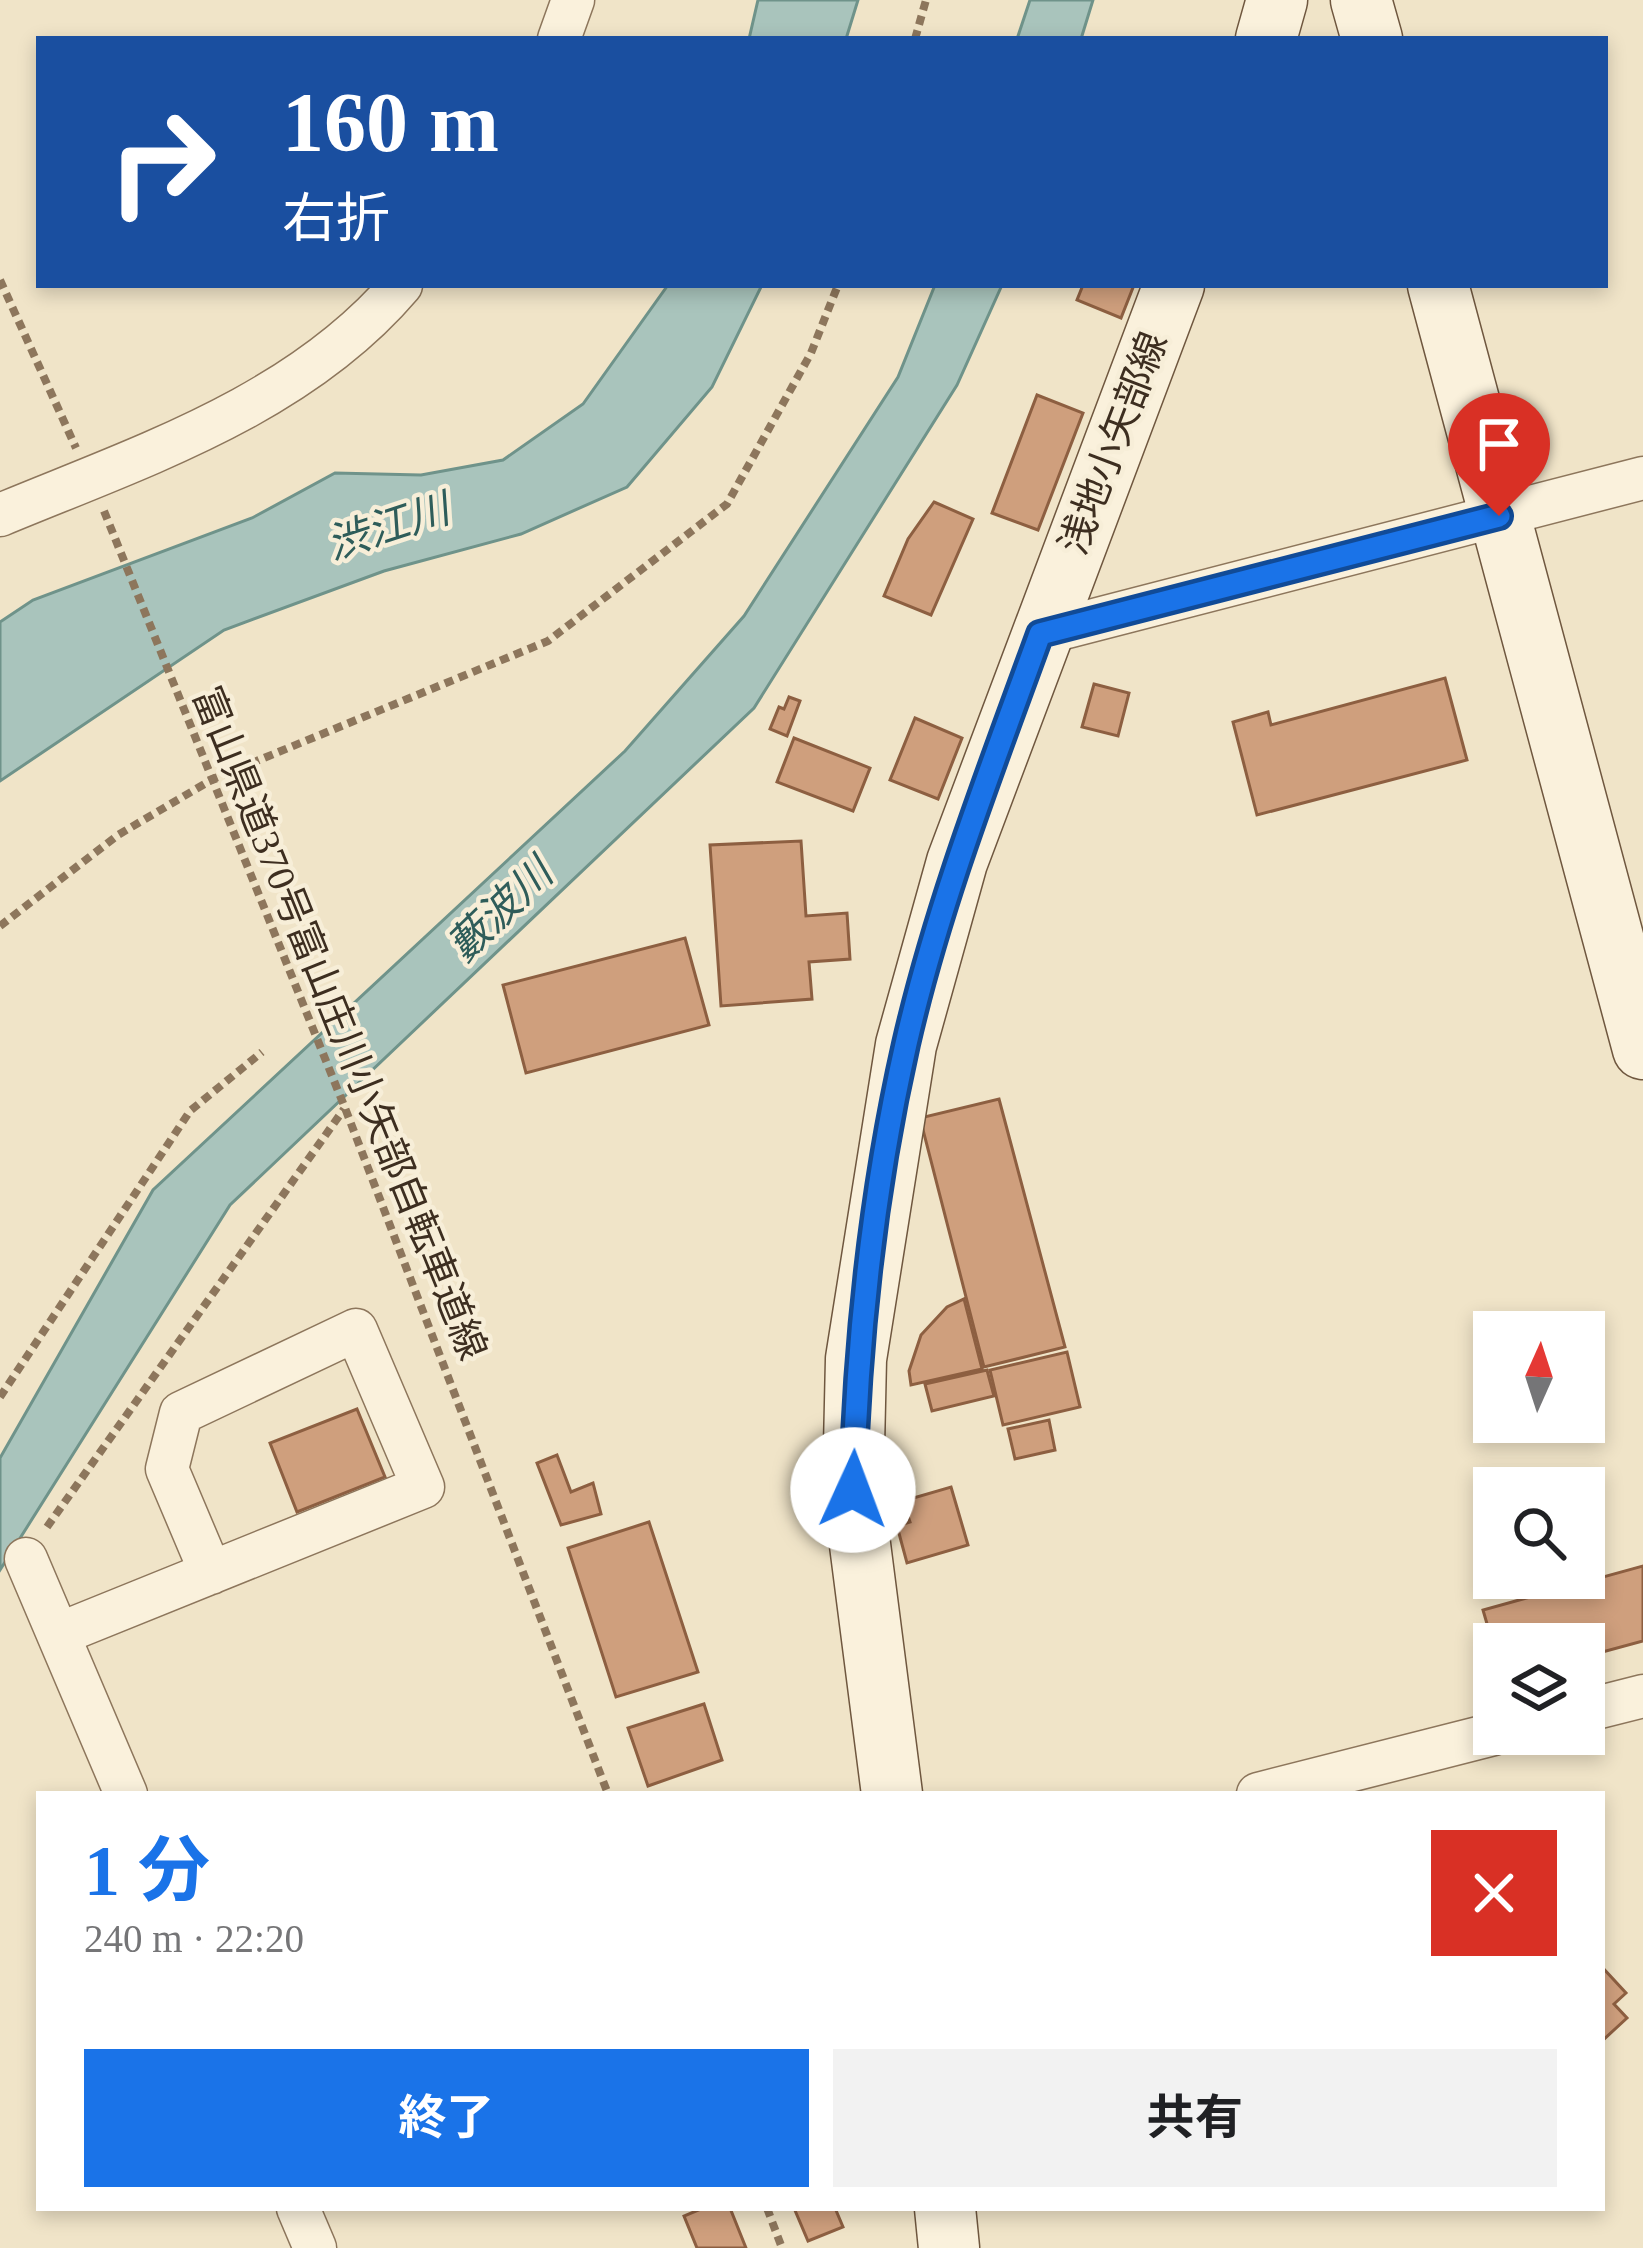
<!DOCTYPE html>
<html lang="ja">
<head>
<meta charset="utf-8">
<style>
	:root { --surface:#fff; --page:#f2f2f2; --text:#202124; --muted:#757577; --accent:#1a73e8 }
	body { margin:0; font-family:"Times New Roman","Noto Sans JP",serif; background:var(--page); color:var(--text); height:100vh; display:flex; flex-direction:column; font-size:45px; white-space:nowrap }
	* { box-sizing:border-box; margin:0 }
	p { font-size:39px; color:var(--muted) }
	.icon { flex:none; width:66px; height:66px; fill:none; stroke:currentColor; stroke-width:2; stroke-linecap:round; stroke-linejoin:round }
	.map { position:relative; flex:1; overflow:hidden }
	.side { position:absolute; left:36px; top:1791px; width:1569px; height:420px; display:flex; flex-direction:column; background:var(--surface); border-radius:0px; box-shadow:0 6px 18px #0003 }
	.side>* { flex:none }
	.guide { position:absolute; left:36px; top:36px; width:1572px; height:252px; border-radius:0px; box-shadow:0 6px 18px #0003; background:#1a4fa0; color:#fff; overflow:hidden }
	.needle { width:78px; rotate:3deg }
	.tools { position:absolute; left:1473px; top:1311px; display:grid; gap:24px }
	.tools a { display:grid; place-items:center; width:132px; height:132px; border-radius:0px; background:var(--surface); box-shadow:0 6px 18px #0003; font-size:60px }
	.pin { position:absolute; display:grid; place-items:center; width:102px; height:102px; color:#fff; margin:-123px -51px; border-radius:50% 50% 50% 0; rotate:-45deg; box-shadow:0 0 12px #0007 }
	.pin .icon { rotate:45deg }
	.me { position:absolute; width:132px; margin:-66px; rotate:2deg; stroke-linejoin:round; filter:drop-shadow(0 0 9px #0008) }
	.turn { display:flex; align-items:center; gap:42px; height:252px; padding:0 48px; font-size:54px }
	.turn .icon { width:156px; height:156px; stroke-width:2.5 }
	.turn b { display:block; font-size:84px; line-height:102px }
	.round { display:grid; place-items:center; flex:none; width:126px; height:126px; border-radius:0px; background:var(--page) }
	.head { display:flex; align-items:center; justify-content:space-between; height:204px; padding:0 48px }
	h1 { font-size:72px; font-weight:700; line-height:90px; color:var(--accent) }
	.cta { display:flex; gap:24px; margin-top:auto; padding:24px 48px }
	.cta a { flex:1; height:138px; border-radius:0px; background:var(--accent); color:#fff; font-size:48px; font-weight:700; line-height:138px; text-align:center }
	.cta a+a { background:var(--page); color:var(--text) }
	.map>svg:first-child { display:block }
	.water { fill:#a9c4bc; stroke:#6f938a; stroke-width:3 }
	.building { fill:#cf9f7d; stroke:#8d5f41; stroke-width:3 }
	.lines { fill:none; stroke-linecap:round; stroke-linejoin:round }
	.street-casing { stroke:#8d765c; stroke-width:45 }
	.secondary-casing { stroke:#6f573f; stroke-width:63 }
	.path { stroke:#8d765c; stroke-width:8; stroke-dasharray:9 6; stroke-linecap:butt }
	.street { stroke:#faf1dc; stroke-width:42 }
	.secondary { stroke:#faf1dc; stroke-width:60 }
	.route-casing { stroke:#114b97; stroke-width:30 }
	.route { stroke:#1a73e8; stroke-width:21 }
	.labels { text-anchor:middle; dominant-baseline:central; stroke-width:9; stroke-linejoin:round; paint-order:stroke }
	.street-label { font-size:39px; fill:#3d2e20; stroke:#f7eed8 }
	.water-label { font-size:42px; font-style:italic; fill:#2f5d5a; stroke:#f7eed8 }
</style>
</head>
<body>
<div class="map">
<svg width="1643" height="2248" viewBox="0 0 1643 2248">
	<rect width="100%" height="100%" fill="#f0e4c8"/>
	<g class="water">
		<polygon points="758,0 858,0 846,39 749,39"/>
		<polygon points="1030,0 1093,0 1081,39 1017,39"/>
		<polygon points="668,285 762,285 712,387 627,487 521,534 384,571 224,630 0,781 0,622 33,600 252,518 335,473 421,475 503,460 583,404"/>
		<polygon points="935,285 1002,285 957,385 754,708 230,1205 0,1570 0,1458 153,1190 625,751 744,616 898,377"/>
	</g>
	<g class="building">
		<polygon points="1083,285 1134,285 1121,318 1077,300"/>
		<polygon points="1037,395 1083,413 1038,530 992,513"/>
		<polygon points="934,502 973,519 931,615 884,596 908,539"/>
		<polygon points="1445,678 1467,760 1257,815 1233,722 1268,712 1271,725"/>
		<polygon points="1094,684 1129,693 1118,736 1082,727"/>
		<polygon points="789,697 800,701 787,736 770,729 779,707 784,709"/>
		<polygon points="915,718 962,738 938,799 890,780"/>
		<polygon points="794,738 870,768 853,811 777,782"/>
		<polygon points="801,841 806,916 847,913 850,959 809,962 812,999 721,1006 710,845"/>
		<polygon points="685,938 709,1025 526,1073 503,985"/>
		<polygon points="999,1099 1065,1347 984,1367 920,1118"/>
		<polygon points="964,1299 982,1369 911,1385 909,1371 921,1335 947,1307"/>
		<polygon points="1067,1352 1080,1407 1003,1425 990,1370"/>
		<polygon points="987,1370 994,1396 932,1411 925,1384"/>
		<polygon points="357,1409 385,1477 297,1512 270,1443"/>
		<polygon points="1049,1420 1055,1450 1015,1459 1008,1429"/>
		<polygon points="557,1455 571,1492 593,1483 601,1514 561,1525 537,1463"/>
		<polygon points="951,1487 968,1545 907,1563 897,1526 910,1522 903,1501"/>
		<polygon points="649,1522 698,1672 616,1697 568,1548"/>
		<polygon points="1643,1566 1643,1641 1584,1657 1584,1644 1494,1644 1494,1648 1483,1610"/>
		<polygon points="704,1704 722,1760 648,1786 628,1728"/>
		<polygon points="1602,1967 1626,1993 1614,2004 1627,2018 1602,2041"/>
		<polygon points="703,2208 730,2208 746,2248 697,2248 684,2216"/>
		<polygon points="794,2208 835,2208 843,2227 808,2241"/>
	</g>
	<g class="lines">
		<g class="street-casing">
			<g id="street">
				<polyline points="559,39 573,0"/>
				<path d="M0 515C142 456 299 405 401 285"/>
				<polyline points="1040,634 1643,478"/>
				<polyline points="26,1559 126,1794"/>
				<polyline points="59,1634 423,1487 356,1330 181,1413 167,1469 211,1573"/>
				<polyline points="1584,1711 1643,1696"/>
				<polyline points="1258,1794 1494,1734"/>
				<polyline points="298,2208 315,2248"/>
			</g>
		</g>
		<g class="secondary-casing">
			<g id="secondary">
				<polyline points="1361,0 1372,39"/>
				<polyline points="1266,39 1277,0"/>
				<polyline points="1438,285 1643,1049"/>
				<polyline points="892,1794 853,1490 856,1359 906,1045 957,862 1174,285"/>
				<polyline points="945,2208 949,2248"/>
			</g>
		</g>
		<g class="path">
			<polyline points="915,39 926,0"/>
			<polyline points="0,280 76,448"/>
			<polyline points="104,511 345,1108 608,1794"/>
			<polyline points="0,926 118,835 213,779 548,641 727,504 811,353 838,285"/>
			<polyline points="0,1397 190,1111 262,1052"/>
			<polyline points="47,1527 344,1109"/>
			<polyline points="767,2208 782,2248"/>
		</g>
		<use href="#street" class="street"/>
		<use href="#secondary" class="secondary"/>
	</g>
	<g class="lines">
		<g class="route-casing">
			<path id="route" d="M853 1490C857 1341 873 1190 906 1044 938 904 991 769 1040 634L1499 516"/>
		</g>
		<use href="#route" class="route"/>
	</g>
	<g class="labels">
		<g class="street-label">
			<text transform="translate(1113 443) rotate(-69)">浅地小矢部線</text>
			<text transform="translate(340 1023) rotate(68)">富山県道370号富山庄川小矢部自転車道線</text>
		</g>
		<g class="water-label">
			<text transform="translate(388 527) rotate(-18)">渋江川</text>
			<text transform="translate(500 910) rotate(-44)">藪波川</text>
		</g>
	</g>
</svg>
<div class="tools">
<a><svg class="needle" viewBox="-14 -14 28 28"><path d="M0-13l5 13h-10z" fill="#e53935"/><path d="M0 13l5-13h-10z" fill="#757577"/></svg></a>
<a><svg class="icon" aria-label="search" viewBox="0 0 24 24"><circle cx="10" cy="10" r="6"/><path d="M15 15l6 6"/></svg></a>
<a><svg class="icon" aria-label="layers" viewBox="0 0 24 24"><path d="M12 4l9 5-9 5-9-5zM3 14l9 5 9-5"/></svg></a>
</div>
<div class="pin" style="left:1499px;top:516px;background:#d93025"><svg class="icon" aria-label="arrive" viewBox="0 0 24 24"><path d="M6 21V4h12l-3 4 3 4H6"/></svg></div>
<svg class="me" style="left:853px;top:1490px" viewBox="-20 -20 40 40"><circle r="19" fill="#fff"/><path d="M0-13L10 11 0 6-10 11z" fill="#1a73e8"/></svg>
<div class="guide">
<div class="turn"><svg class="icon" aria-label="right" viewBox="0 0 24 24"><path d="M7 20v-9h11M14 6l5 5-5 5"/></svg><div><b>160 m</b>右折</div></div>
</div>
<section class="side">
<div class="head"><div><h1>1 分</h1><p>240 m · 22:20</p></div><a class="round" style="background:#d93025;color:#fff"><svg class="icon" aria-label="close" viewBox="0 0 24 24"><path d="M6 6l12 12M18 6L6 18"/></svg></a></div>
<div class="cta"><a>終了</a><a>共有</a></div>
</section>
</div>
</body>
</html>
